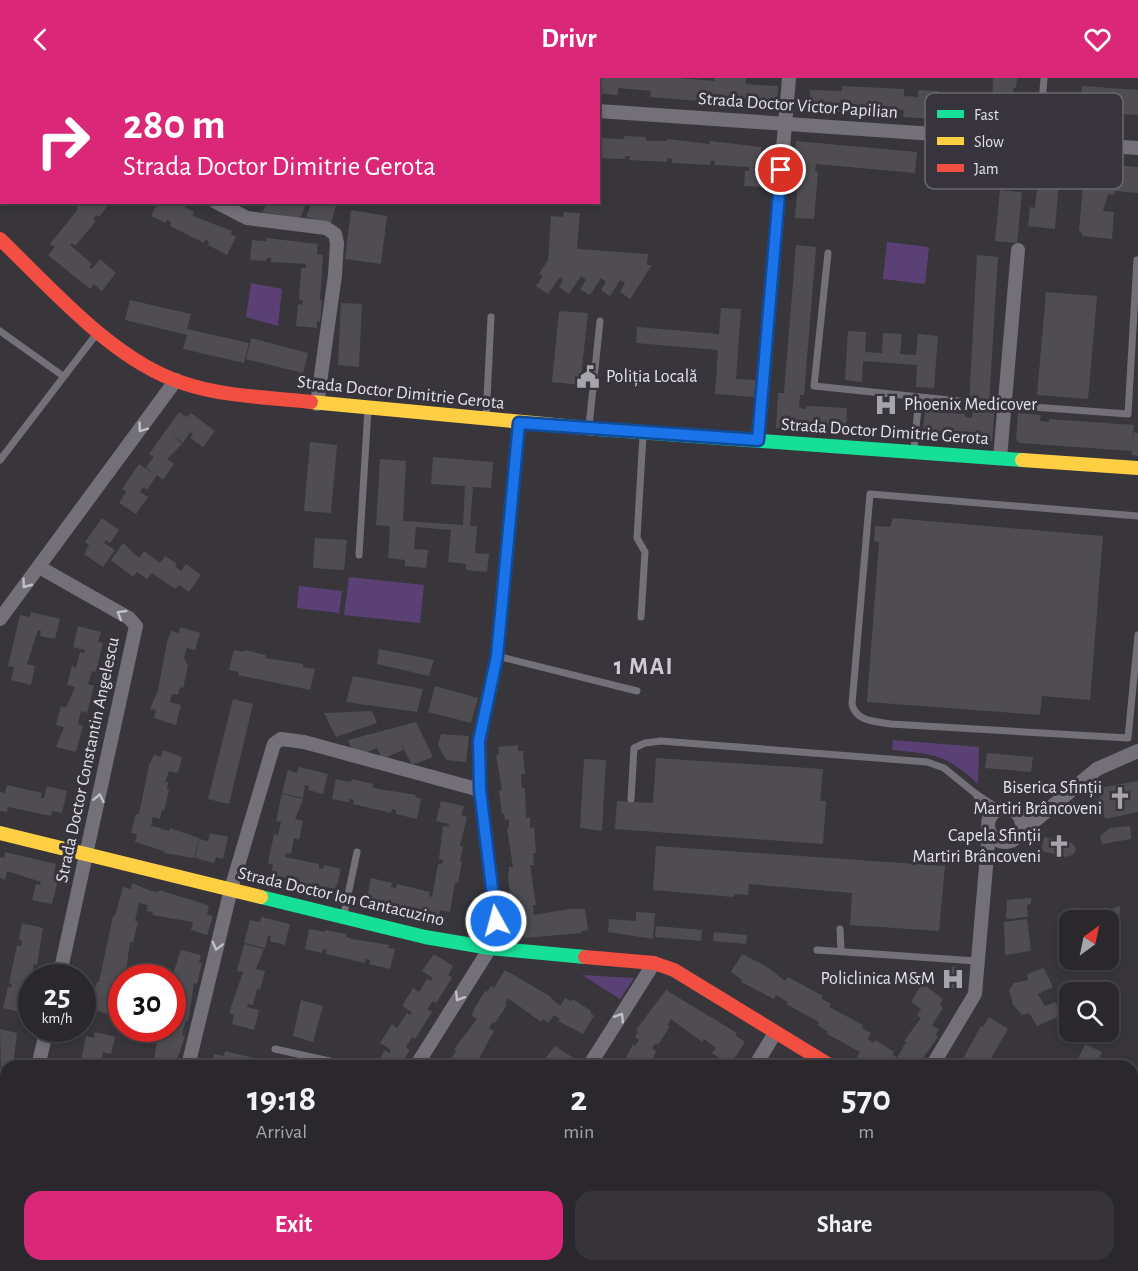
<!DOCTYPE html>
<html lang="en">
<head>
<meta charset="utf-8">
<style>
	:root { --surface:#2a282c; --page:#363438; --text:#f1f3f6; --muted:#a5a6a9; --line:#464448; --accent:#db2777 }
	body { margin:0; font-family:"Alegreya Sans",sans-serif; background:var(--page); color:var(--text); height:100vh; display:flex; flex-direction:column; font-size:22px; white-space:nowrap }
	* { box-sizing:border-box; margin:0 }
	p { font-size:20px; color:var(--muted) }
	.icon { flex:none; width:33px; height:33px; fill:none; stroke:currentColor; stroke-width:2; stroke-linecap:round; stroke-linejoin:round }
	.map { position:relative; flex:1; overflow:hidden }
	.sheet { position:absolute; left:0px; top:982px; width:1138px; height:212px; display:flex; flex-direction:column; background:var(--surface); border-radius:18px 18px 0 0; box-shadow:0 3px 9px #0003,0 0 0 2px var(--line) }
	.sheet>* { flex:none }
	.guide { position:absolute; left:0px; top:0px; width:600px; height:126px; box-shadow:0 3px 9px #0003,0 0 0 2px var(--line); background:#db2777; color:#fff; overflow:hidden }
	.needle { width:39px; rotate:33deg }
	.tools { position:absolute; left:1059px; top:832px; display:grid; gap:12px }
	.tools a { display:grid; place-items:center; width:60px; height:60px; border-radius:12px; background:var(--surface); box-shadow:0 3px 9px #0003,0 0 0 2px var(--line); font-size:30px }
	.speed { position:absolute; left:18px; top:886px; display:flex; gap:12px; font-size:30px; font-weight:700; text-align:center }
	.speed>* { display:grid; place-content:center; width:78px; height:78px; border-radius:50%; background:var(--surface); box-shadow:0 3px 9px #0003,0 0 0 2px var(--line); line-height:1 }
	.speed small { font-size:15px; font-weight:400 }
	.speed .limit { border:9px solid #d22; background:#fff; color:#111 }
	.pin { position:absolute; display:grid; place-items:center; width:51px; height:51px; color:#fff; margin:-26px; border:3px solid #fff; border-radius:50%; box-shadow:0 2px 6px #0007 }
	.me { position:absolute; width:66px; margin:-33px; rotate:353deg; stroke-linejoin:round; filter:drop-shadow(0 0 4px #0008) }
	.turn { display:flex; align-items:center; gap:21px; height:126px; padding:0 24px; font-size:27px }
	.turn .icon { width:78px; height:78px; stroke-width:2.5 }
	.turn b { display:block; font-size:42px; line-height:51px }
	.eta { display:flex; justify-content:space-evenly; align-items:center; height:102px; text-align:center }
	.eta b { font-size:36px; font-weight:600; line-height:42px }
	.cta { display:flex; gap:12px; margin-top:auto; padding:12px 24px }
	.cta a { flex:1; height:69px; border-radius:18px; background:var(--accent); color:#fff; font-size:24px; font-weight:600; line-height:69px; text-align:center }
	.cta a+a { background:var(--page); color:var(--text) }
	header { display:flex; justify-content:space-between; align-items:center; height:78px; padding:0 24px; background:var(--accent); color:#fff; font-size:27px; font-weight:600 }
	.map>svg:first-child { display:block }
	.green { fill:#5b4076 }
	.building { fill:#4f4d51 }
	.lines { fill:none; stroke-linecap:round; stroke-linejoin:round }
	.lane { stroke:#74707a; stroke-width:7 }
	.street { stroke:#74707a; stroke-width:14 }
	.fast { stroke:#16e098; stroke-width:14 }
	.slow { stroke:#ffcf43; stroke-width:14 }
	.jam { stroke:#f24e42; stroke-width:14 }
	.oneway { stroke:#c2bfc6 }
	.route-casing { stroke:#114b97; stroke-width:15 }
	.route { stroke:#1a73e8; stroke-width:10 }
	.labels { text-anchor:middle; dominant-baseline:central; stroke-width:6; stroke-linejoin:round; paint-order:stroke }
	.street-label { font-size:18px; fill:#e3e1e7; stroke:#38343d }
	.poi-label { font-size:18px; fill:#e3e1e7; stroke:#38343d; text-anchor:end }
	.district-label { font-size:24px; font-weight:bold; letter-spacing:1.5px; fill:#cfcad6; stroke:#38343d }
	.key { fill:#38343d; stroke:#6b6870; stroke-width:1.5 }
	.key-label { font-size:16px; fill:#e3e1e7 }
</style>
</head>
<body>
<header><svg class="icon" aria-label="back" viewBox="0 0 24 24"><path d="M15 5l-7 7 7 7"/></svg>Drivr<svg class="icon" aria-label="heart" viewBox="0 0 24 24"><path d="M12 20l-8-8c-3-5 5-10 8-4 3-6 11-1 8 4z"/></svg></header>
<div class="map">
<svg width="1138" height="1193" viewBox="0 0 1138 1193">
	<rect width="100%" height="100%" fill="#38363b"/>
	<g class="green">
		<polygon points="887,164 929,169 925,206 883,201"/>
		<polygon points="251,205 282,211 278,248 246,239"/>
		<polygon points="349,499 424,507 420,545 344,537"/>
		<polygon points="299,508 342,513 339,535 297,530"/>
		<path d="M893 662 979 669 978 706C946 676 934 676 892 672Z"/>
		<polygon points="582,897 634,900 620,921"/>
		<polygon points="1138,1094 1138,1193 1075,1193 1078,1188 1132,1188 1133,1103"/>
	</g>
	<g class="building">
		<polygon points="598,0 680,0 714,3 715,0 746,0 746,6 778,8 777,29 745,27 746,20 713,18 712,24 650,19 651,13 618,10 618,17 598,15"/>
		<polygon points="993,0 1017,0 1016,10 1013,10 1012,40 1002,39 1002,45 972,43 973,23 989,23 989,28 992,28"/>
		<polygon points="842,8 904,11 904,18 918,19 918,12 939,13 937,41 903,39 904,32 841,29 840,34 809,32 810,12 842,13"/>
		<polygon points="1082,8 1138,12 1138,37 1103,35 1101,60 1078,58"/>
		<polygon points="624,58 646,59 646,63 667,63 667,61 710,66 710,63 761,69 761,79 766,79 765,109 744,108 745,93 749,93 749,89 715,87 715,83 711,83 710,87 672,85 672,81 668,80 667,84 629,82 630,78 625,78 625,81 598,80 598,60 624,61"/>
		<polygon points="796,63 917,74 915,95 816,86 815,93 818,94 814,141 795,140 799,92 794,92"/>
		<polygon points="934,72 1032,79 1032,76 1061,78 1055,151 1028,148 1030,129 1035,130 1038,100 932,93"/>
		<polygon points="1117,87 1138,89 1138,115 1115,113 1114,117 1108,116 1103,133 1114,134 1112,161 1083,158 1079,152 1084,97 1089,93 1116,95"/>
		<polygon points="1000,112 1022,114 1017,165 995,163"/>
		<polygon points="81,124 111,124 99,139 96,137 93,141 96,143 75,168 72,165 70,167 92,186 89,189 92,191 100,181 116,195 102,213 94,206 90,211 48,177 55,169 50,166 78,131 76,130"/>
		<polygon points="158,124 176,124 194,134 192,137 198,140 232,153 231,156 236,159 227,177 208,167 209,164 205,161 204,165 170,148 171,144 167,142 166,145 151,138"/>
		<polygon points="268,124 307,124 300,140 262,134"/>
		<polygon points="312,124 337,124 331,145 306,139"/>
		<polygon points="351,132 387,138 381,186 345,181"/>
		<polygon points="564,134 580,135 577,171 648,176 647,187 652,187 630,221 620,214 625,205 620,202 610,218 601,212 606,204 601,200 590,217 580,211 586,202 581,198 569,216 559,209 563,202 560,199 548,216 536,208 543,198 539,196 548,182 551,138 563,139"/>
		<polygon points="266,160 318,166 317,176 323,177 320,222 322,222 320,244 317,243 317,250 296,248 298,226 302,227 303,222 299,222 301,190 306,190 306,186 271,184 271,180 267,180 266,183 250,182 252,162 266,163"/>
		<polygon points="796,167 816,169 804,317 800,317 799,330 806,331 807,328 847,330 846,351 805,348 805,352 776,350 778,315 784,315"/>
		<polygon points="977,177 998,179 989,327 995,328 992,363 963,361 964,356 923,353 925,333 965,336 965,339 972,340 973,326 969,326"/>
		<polygon points="1046,214 1097,218 1088,321 1037,317"/>
		<polygon points="130,222 191,236 187,251 249,265 244,285 183,271 187,257 125,242"/>
		<polygon points="341,225 362,226 359,289 338,287"/>
		<polygon points="721,230 741,231 736,301 756,302 754,319 715,316 718,272 636,265 637,249 719,256"/>
		<polygon points="559,233 588,235 580,307 552,304"/>
		<polygon points="848,253 866,254 865,274 882,275 883,255 902,256 900,276 916,277 918,256 938,258 934,310 916,309 917,287 863,283 862,304 845,302"/>
		<polygon points="251,260 308,275 303,295 246,281"/>
		<polygon points="179,334 187,339 191,335 215,353 203,369 190,360 193,356 190,354 183,365 172,357 182,366 167,381 174,386 163,402 157,397 147,412 143,409 140,414 148,419 136,436 119,425 126,414 122,411 139,386 154,396 146,389 154,379 149,376"/>
		<polygon points="1018,335 1041,337 1040,343 1049,344 1049,341 1134,347 1132,366 1134,354 1138,355 1138,378 1132,377 1132,373 1019,365 1016,361"/>
		<polygon points="310,364 337,367 331,435 304,433"/>
		<polygon points="433,379 493,384 491,410 473,409 470,448 477,448 475,475 489,476 487,494 466,492 466,486 448,484 451,452 416,449 414,471 428,472 426,490 405,488 405,482 388,480 390,448 376,447 380,381 406,383 403,443 463,447 465,408 431,406"/>
		<polygon points="102,440 119,452 110,465 106,462 104,465 115,472 103,489 84,476 89,467 85,464"/>
		<polygon points="893,440 1103,458 1090,622 1042,618 1040,637 867,624 879,464 874,463 875,448 890,449"/>
		<polygon points="315,460 347,462 344,492 313,490"/>
		<polygon points="123,465 139,480 144,473 160,485 165,478 177,486 175,488 181,493 186,486 201,497 189,514 179,507 175,511 152,495 147,501 137,494 133,499 111,482"/>
		<polygon points="31,534 60,541 55,561 40,558 41,553 38,552 27,586 35,588 31,607 11,602 14,589 8,588 20,537 30,539"/>
		<polygon points="78,548 101,554 98,564 103,565 96,594 92,593 88,606 94,608 87,635 81,633 78,646 83,648 76,674 56,669 64,649 56,647 61,628 66,630 75,609 67,607 72,588 76,590 80,574 84,575 85,572 73,569"/>
		<polygon points="180,549 200,555 195,572 187,570 184,580 188,588 183,610 180,609 178,617 172,616 170,624 181,627 176,647 154,640 156,632 150,631 158,612 167,564 171,553 179,555"/>
		<polygon points="379,571 434,582 429,598 377,586"/>
		<polygon points="234,572 244,574 245,572 266,577 265,580 303,586 303,589 315,591 310,612 238,597 239,594 229,592"/>
		<polygon points="353,598 423,611 417,634 346,624"/>
		<polygon points="435,608 478,620 471,645 428,634"/>
		<polygon points="233,621 253,626 229,726 208,721"/>
		<polygon points="372,633 377,645 336,659 324,635"/>
		<polygon points="416,644 433,679 412,687 400,664 403,672 382,681 377,670 356,679 348,662"/>
		<polygon points="441,656 469,658 466,684 446,682 438,667"/>
		<polygon points="518,667 518,673 523,673 525,696 521,696 522,710 525,710 526,740 530,739 530,750 534,749 536,775 533,775 534,787 530,787 536,827 533,827 534,837 569,831 585,831 588,852 581,853 581,855 524,860 521,838 514,839 508,800 509,789 513,789 507,750 509,749 509,741 505,742 504,736 502,736 499,713 502,712 496,677 499,676 498,669"/>
		<polygon points="163,672 182,679 178,695 169,693 165,704 168,704 167,711 169,712 164,733 162,732 160,741 153,739 151,748 161,750 162,754 162,751 169,753 170,750 199,760 194,780 164,775 164,773 135,764 137,756 131,755 136,736 139,736 149,687 154,677 161,679"/>
		<polygon points="987,675 1033,679 1031,694 985,690"/>
		<polygon points="656,680 823,691 820,723 826,723 823,766 615,751 617,723 653,725"/>
		<polygon points="584,681 606,682 602,753 580,750"/>
		<polygon points="299,689 328,696 323,716 308,712 309,708 305,707 303,720 282,715 288,692 297,695"/>
		<polygon points="336,701 351,704 352,701 373,706 372,709 379,711 416,717 415,719 421,721 417,741 396,736 396,732 392,731 391,735 353,726 354,722 349,721 349,724 332,721"/>
		<polygon points="1138,703 1138,734 1105,741 1103,735 1099,735 1097,721 1100,720 1099,710"/>
		<polygon points="7,707 42,715 41,720 44,720 47,708 67,713 62,735 52,733 51,738 8,729 7,734 0,733 0,714 5,715"/>
		<polygon points="282,716 303,721 295,741 303,743 299,762 294,760 291,776 286,775 285,779 319,786 319,790 323,791 324,787 341,791 336,811 321,808 320,810 299,805 300,802 271,797 273,787 268,785 274,756 278,757 281,744 276,743"/>
		<polygon points="441,723 464,728 461,737 467,739 460,768 463,769 460,783 462,784 458,805 455,804 450,834 440,832 439,837 372,825 373,822 367,820 371,800 392,805 391,809 396,810 397,806 430,814 429,818 432,819 438,786 442,786 443,782 439,781 443,748 448,749 449,746 436,743"/>
		<polygon points="1130,748 1131,761 1102,766 1100,758 1110,750"/>
		<polygon points="210,755 228,759 223,781 216,779 214,785 195,780 199,761 208,763"/>
		<polygon points="1044,759 1072,765 1076,771 1074,776 1067,779 1041,773"/>
		<polygon points="656,768 945,788 939,853 850,847 852,815 749,806 748,817 735,816 733,819 653,812"/>
		<polygon points="5,774 56,786 54,796 59,797 52,826 32,822 36,806 40,807 41,804 7,793 5,802 0,800 0,779 4,780"/>
		<polygon points="132,805 151,813 158,814 159,812 198,824 209,828 207,836 213,838 207,857 191,852 193,844 152,837 153,834 146,833 148,827 139,825 135,843 138,844 133,865 130,864 125,900 122,900 120,909 113,907 111,916 122,919 117,939 95,932 97,924 91,923 97,904 99,904 113,838 115,838 123,809 131,811"/>
		<polygon points="1031,820 1031,826 1027,827 1028,839 1006,841 1007,822"/>
		<polygon points="1120,828 1119,857 1108,859 1108,843 1078,843"/>
		<polygon points="636,834 655,835 653,861 608,854 609,841 636,843"/>
		<polygon points="261,839 290,846 285,867 270,863 271,858 268,858 265,870 244,865 250,842 260,844"/>
		<polygon points="1027,841 1031,873 1005,877 1004,844"/>
		<polygon points="22,845 43,850 37,887 34,886 27,929 24,928 23,935 3,930 8,909 11,910 12,906 9,905 17,867 21,868 22,863 19,862"/>
		<polygon points="656,848 702,852 701,863 655,859"/>
		<polygon points="309,851 325,854 325,852 346,856 346,859 352,861 389,867 388,870 395,871 390,891 369,886 370,882 365,881 365,885 326,876 327,872 323,871 322,875 305,871"/>
		<polygon points="714,854 747,857 746,866 713,863"/>
		<polygon points="244,866 264,871 256,891 265,893 260,912 257,911 253,927 248,926 247,929 259,932 254,952 232,946 234,937 229,935 243,894 237,893"/>
		<polygon points="181,872 201,877 199,884 202,885 197,906 194,905 188,943 186,942 182,957 185,958 175,988 153,988 159,952 172,951 172,899"/>
		<polygon points="434,876 453,888 448,897 452,900 436,925 433,923 427,931 432,934 415,961 412,959 406,969 410,972 399,988 379,988 376,987 385,972 389,975 391,972 380,965 392,946 397,950 407,935 410,937 412,934 402,928 413,910 419,914 427,901 431,903 433,900 422,893"/>
		<polygon points="742,876 766,888 785,903 788,899 823,918 821,920 831,926 829,929 863,947 862,950 871,955 868,961 874,965 875,962 894,974 892,976 897,980 906,964 904,963 921,940 917,938 921,931 911,924 922,905 943,921 940,927 943,930 932,947 939,952 935,957 938,959 917,988 868,988 857,979 860,974 827,956 828,954 817,947 819,944 786,926 788,924 776,917 774,921 741,904 742,902 731,894"/>
		<polygon points="953,888 961,892 958,896 962,898 959,909 956,907 953,911 942,905"/>
		<polygon points="1044,890 1053,909 1038,916 1045,928 1055,924 1062,937 1037,948 1029,935 1022,937 1013,927 1009,912 1014,905 1028,902 1027,896"/>
		<polygon points="505,892 548,917 560,928 565,920 571,923 573,921 591,933 590,935 594,938 583,956 558,943 560,941 554,937 548,945 543,941 541,944 508,920 505,926 507,927 495,945 493,944 489,950 494,953 476,986 459,988 450,983 456,973 454,971 477,941 472,938 474,931 485,913 487,914 491,908 494,910"/>
		<polygon points="666,912 737,955 735,957 745,964 730,987 712,975 716,970 704,961 702,964 671,941 667,947 670,948 658,967 656,965 652,970 656,973 650,988 622,988 633,966 635,968 639,962 635,959 638,953 636,952"/>
		<polygon points="301,922 323,928 313,964 293,958"/>
		<polygon points="989,939 1008,951 989,984 987,982 984,988 973,988 963,981 981,948 983,949"/>
		<polygon points="0,951 17,955 13,988 6,988 6,1016 2,1035"/>
		<polygon points="95,954 115,959 111,976 103,974 101,988 80,988 86,958 94,960"/>
		<polygon points="1086,954 1109,954 1108,964"/>
		<polygon points="1085,966 1102,974 1096,988 1087,984 1085,988 1075,988"/>
		<polygon points="555,968 572,979 568,986 572,988 539,988"/>
		<polygon points="225,973 254,980 252,988 211,988 214,976 224,978"/>
		<polygon points="39,1188 62,1188 61,1193 38,1193"/>
		<polygon points="200,1188 239,1188 247,1193 218,1193 212,1189 208,1193"/>
		<polygon points="502,1188 528,1188 536,1193 499,1193"/>
		<polygon points="841,1188 870,1188 871,1189 868,1193 837,1193"/>
	</g>
	<g class="lines">
		<g class="lane">
			<polyline points="1044,0 1041,37 1046,47 1046,63"/>
			<polyline points="828,175 814,308 959,323"/>
			<polyline points="0,253 63,298"/>
			<polyline points="1005,327 1128,336 1137,182"/>
			<polyline points="486,341 491,239"/>
			<polyline points="589,348 600,243"/>
			<polyline points="914,371 919,319"/>
			<polyline points="0,382 98,254"/>
			<path d="M1138 438 870 416 852 626C856 644 875 643 891 646L1128 660 1138 557"/>
			<polyline points="359,477 368,331"/>
			<polyline points="641,539 645,474 637,460 643,357"/>
			<polyline points="497,578 637,613"/>
			<polyline points="976,716 988,743"/>
			<polyline points="631,721 634,670 645,665 661,663 927,684 944,690 976,716 999,731"/>
			<polyline points="344,836 357,774"/>
			<polyline points="840,851 841,873"/>
			<polyline points="817,872 976,883"/>
			<polyline points="275,971 352,988"/>
			<polyline points="0,1056 6,1057"/>
		</g>
		<g class="street">
			<polyline points="360,0 363,2"/>
			<polyline points="598,33 1138,70"/>
			<polyline points="216,124 247,140 326,150 335,156 337,165 335,197 317,326"/>
			<polyline points="758,362 789,0"/>
			<polyline points="1000,380 1018,172"/>
			<polyline points="39,489 129,540 136,548 59,900"/>
			<polyline points="0,541 176,302"/>
			<circle cx="1005" cy="747" r="17"/>
			<polyline points="1020,755 1097,691 1138,673"/>
			<polyline points="38,988 47,951"/>
			<polyline points="188,988 231,811 274,666 281,661 304,664 480,712"/>
			<polyline points="416,988 490,870 496,843 480,712 479,663 497,578 519,345"/>
			<polyline points="589,988 654,885"/>
			<polyline points="755,988 775,955"/>
			<polyline points="932,988 975,916 989,754"/>
			<polyline points="0,1146 6,1121"/>
			<polyline points="164,1188 171,1193"/>
			<polyline points="560,1188 568,1193"/>
			<polyline points="285,1193 289,1188"/>
			<polyline points="458,1193 461,1188"/>
			<polyline points="633,1193 636,1188"/>
			<polyline points="810,1193 813,1188"/>
		</g>
		<g class="fast">
			<polyline points="597,351 1022,382"/>
			<polyline points="261,819 425,859 490,870 585,879"/>
			<polyline points="1054,1193 1058,1188"/>
		</g>
		<g class="slow">
			<polyline points="0,35 2,33"/>
			<polyline points="311,324 597,351"/>
			<polyline points="1022,382 1138,390"/>
			<polyline points="0,755 261,819"/>
			<polyline points="1132,1075 1138,1067"/>
		</g>
		<g class="jam">
			<polyline points="34,2 36,0"/>
			<path d="M0 161C52 211 114 283 183 305 224 319 269 319 311 324"/>
			<polyline points="585,879 654,885 674,892 831,988"/>
			<polyline points="1132,1045 1138,1036"/>
			<polyline points="1035,1193 1038,1188"/>
		</g>
	</g>
	<defs><path id="oneway-chevron" d="M-2-3.5L2.5 0L-2 3.5" fill="none" stroke-width="1.6" stroke-linecap="round" stroke-linejoin="round" transform="scale(1.5)"/></defs>
	<g class="oneway">
		<use href="#oneway-chevron" transform="translate(142 350) rotate(126)"/>
		<use href="#oneway-chevron" transform="translate(26 506) rotate(127)"/>
		<use href="#oneway-chevron" transform="translate(121 536) rotate(-149)"/>
		<use href="#oneway-chevron" transform="translate(99 720) rotate(-78)"/>
		<use href="#oneway-chevron" transform="translate(217 868) rotate(104)"/>
		<use href="#oneway-chevron" transform="translate(459 919) rotate(122)"/>
		<use href="#oneway-chevron" transform="translate(620 939) rotate(-58)"/>
	</g>
	<g class="lines">
		<g class="route-casing">
			<polyline id="route" points="496,843 480,712 479,663 497,578 519,345 758,362 781,92"/>
		</g>
		<use href="#route" class="route"/>
	</g>
	<defs>
		<g id="civic-bare" transform="scale(1.8)"><path d="M-.6-6.5H3V-4.5H.6V-3L4-1V1h2V6H-6V1h2V-1L-.6-3ZM-1.2 2.5V6h2.4V2.5Z" fill="#a7a5ab" stroke="#38343d" stroke-width="2.5" paint-order="stroke"/></g>
		<g id="hospital-bare" transform="scale(1.8)"><path d="M-5-5h3v3.5h4V-5h3V5h-3V1.5h-4V5h-3Z" fill="#a7a5ab" stroke="#38343d" stroke-width="2.5" paint-order="stroke"/></g>
		<g id="church-bare" transform="scale(1.8)"><path d="M-1.2-6h2.4v3.5h3.3v2.4h-3.3V6h-2.4V-.1h-3.3v-2.4h3.3Z" fill="#a7a5ab" stroke="#38343d" stroke-width="2.5" paint-order="stroke"/></g>
	</defs>
	<g fill-rule="evenodd">
		<use href="#civic-bare" x="588" y="299"/>
		<use href="#hospital-bare" x="886" y="327"/>
		<use href="#church-bare" x="1120" y="720"/>
		<use href="#church-bare" x="1059" y="768"/>
		<use href="#hospital-bare" x="953" y="901"/>
	</g>
	<g class="labels">
		<g class="street-label">
			<text transform="translate(798 28) rotate(4)">Strada Doctor Victor Papilian</text>
			<text transform="translate(401 315) rotate(6)">Strada Doctor Dimitrie Gerota</text>
			<text transform="translate(885 354) rotate(4)">Strada Doctor Dimitrie Gerota</text>
			<text transform="translate(88 682) rotate(-78)">Strada Doctor Constantin Angelescu</text>
			<text transform="translate(341 819) rotate(13)">Strada Doctor Ion Cantacuzino</text>
		</g>
		<g class="poi-label">
			<text x="606" y="299" text-anchor="start">Poliția Locală</text>
			<text x="904" y="327" text-anchor="start">Phoenix Medicover</text>
			<text x="1102" y="710">Biserica Sfinții<tspan x="1102" dy="21">Martiri Brâncoveni</tspan></text>
			<text x="1041" y="758">Capela Sfinții<tspan x="1041" dy="21">Martiri Brâncoveni</tspan></text>
			<text x="935" y="901">Policlinica M&amp;M</text>
		</g>
		<g class="district-label">
			<text x="644" y="589">1 MAI</text>
		</g>
	</g>
	<rect x="925" y="15" width="198" height="96" rx="9" class="key"/>
	<rect x="937" y="32" width="27" height="8" fill="#16e098"/>
	<rect x="937" y="59" width="27" height="8" fill="#ffcf43"/>
	<rect x="937" y="86" width="27" height="8" fill="#f24e42"/>
	<g class="key-label">
		<text x="974" y="42">Fast</text>
		<text x="974" y="69">Slow</text>
		<text x="974" y="96">Jam</text>
	</g>
</svg>
<div class="tools">
<a><svg class="needle" viewBox="-14 -14 28 28"><path d="M0-13l5 13h-10z" fill="#e53935"/><path d="M0 13l5-13h-10z" fill="#a5a6a9"/></svg></a>
<a><svg class="icon" aria-label="search" viewBox="0 0 24 24"><circle cx="10" cy="10" r="6"/><path d="M15 15l6 6"/></svg></a>
</div>
<div class="speed"><div>25<small>km/h</small></div><div class="limit">30</div></div>
<div class="pin" style="left:781px;top:92px;background:#d93025"><svg class="icon" aria-label="arrive" viewBox="0 0 24 24"><path d="M6 21V4h12l-3 4 3 4H6"/></svg></div>
<svg class="me" style="left:496px;top:843px" viewBox="-20 -20 40 40"><circle r="17" fill="#1a73e8" stroke="#fff" stroke-width="3"/><path d="M0-11L8 9 0 5-8 9z" fill="#fff"/></svg>
<div class="guide">
<div class="turn"><svg class="icon" aria-label="right" viewBox="0 0 24 24"><path d="M7 20v-9h11M14 6l5 5-5 5"/></svg><div><b>280 m</b>Strada Doctor Dimitrie Gerota</div></div>
</div>
<section class="sheet">
<div class="eta">
<div><b>19:18</b><p>Arrival</p></div>
<div><b>2</b><p>min</p></div>
<div><b>570</b><p>m</p></div>
</div>
<div class="cta"><a>Exit</a><a>Share</a></div>
</section>
</div>
</body>
</html>
